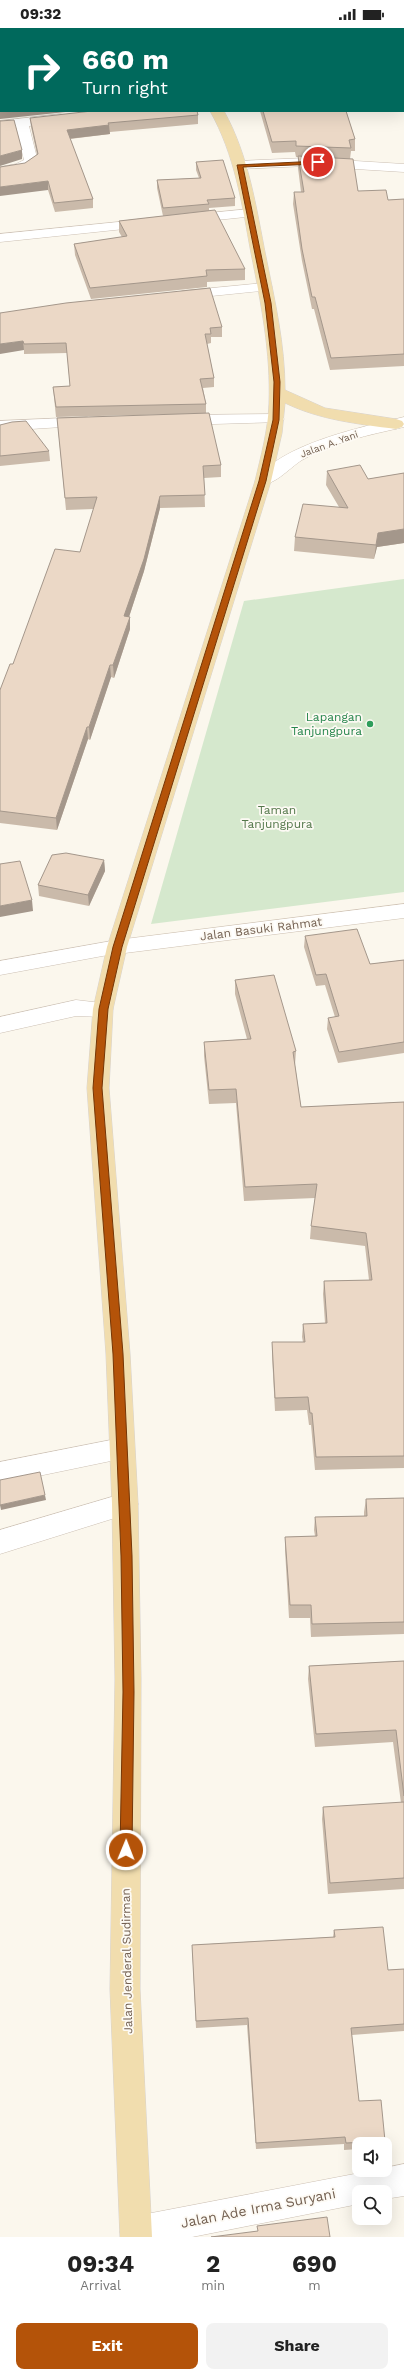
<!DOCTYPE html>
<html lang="en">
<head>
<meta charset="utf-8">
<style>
	:root { --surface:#fff; --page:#f2f2f2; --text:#222; --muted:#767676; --accent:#b45309 }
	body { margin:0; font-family:"Work Sans",sans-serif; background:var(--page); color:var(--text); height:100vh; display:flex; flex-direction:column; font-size:15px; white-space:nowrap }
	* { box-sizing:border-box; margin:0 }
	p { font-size:13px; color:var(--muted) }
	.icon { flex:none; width:22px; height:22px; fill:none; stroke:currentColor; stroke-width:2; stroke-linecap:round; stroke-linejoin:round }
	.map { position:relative; height:2209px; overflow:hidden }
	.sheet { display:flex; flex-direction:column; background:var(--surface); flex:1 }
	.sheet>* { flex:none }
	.top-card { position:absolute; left:0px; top:0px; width:404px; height:84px; box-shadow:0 4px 16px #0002; background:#00695c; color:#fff; overflow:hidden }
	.fabs { position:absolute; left:352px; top:2109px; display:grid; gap:8px }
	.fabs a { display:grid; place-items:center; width:40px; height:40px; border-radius:8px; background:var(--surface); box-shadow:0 4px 16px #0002; font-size:20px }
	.pin { position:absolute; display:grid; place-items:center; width:34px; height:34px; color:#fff; margin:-17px; border:2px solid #fff; border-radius:50%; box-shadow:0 1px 4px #0007 }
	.me { position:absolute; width:44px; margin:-22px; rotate:1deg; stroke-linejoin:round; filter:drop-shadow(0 0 3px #0008) }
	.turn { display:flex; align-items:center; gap:14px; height:84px; padding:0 16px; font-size:18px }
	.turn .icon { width:52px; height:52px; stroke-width:2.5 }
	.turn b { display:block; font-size:28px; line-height:34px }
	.eta { display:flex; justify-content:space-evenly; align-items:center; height:68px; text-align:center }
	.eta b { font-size:24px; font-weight:700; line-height:28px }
	.action { display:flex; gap:8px; margin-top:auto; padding:8px 16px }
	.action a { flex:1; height:46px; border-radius:8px; background:var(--accent); color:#fff; font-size:16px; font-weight:700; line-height:46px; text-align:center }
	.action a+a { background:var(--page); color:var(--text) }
	.status { display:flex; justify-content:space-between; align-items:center; height:28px; padding:0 20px; background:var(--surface); direction:ltr }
	.status svg { height:11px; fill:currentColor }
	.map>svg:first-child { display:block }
	.green { fill:#d5e8cd }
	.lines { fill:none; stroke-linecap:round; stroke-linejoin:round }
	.street-casing { stroke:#ccc0b4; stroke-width:1 }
	.secondary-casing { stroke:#cec1b2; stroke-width:1 }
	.primary-casing { stroke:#d8d3cf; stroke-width:1 }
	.street { fill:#fff; fill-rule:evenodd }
	.secondary { fill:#fff; fill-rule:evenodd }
	.primary { fill:#f1ddae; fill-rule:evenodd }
	.wall { fill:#cabaaa }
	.shaded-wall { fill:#a4978b }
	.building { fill:#ebd8c6; stroke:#a4978b }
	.route { fill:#b45309; stroke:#753606 }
	.leisure-dot { fill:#2e9e5b; stroke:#fdfaf4; stroke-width:1.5 }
	.labels { text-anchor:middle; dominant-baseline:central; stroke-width:3.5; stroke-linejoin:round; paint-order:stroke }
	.far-street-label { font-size:10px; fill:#746152; stroke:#fdfaf4 }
	.leisure-label { font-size:12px; fill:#27864d; stroke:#fdfaf4; text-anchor:end }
	.park-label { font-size:12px; fill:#54784b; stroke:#fdfaf4 }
	.street-label { font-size:12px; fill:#746152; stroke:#fdfaf4 }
	.near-street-label { font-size:14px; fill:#746152; stroke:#fdfaf4 }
</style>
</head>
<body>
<div class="status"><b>09:32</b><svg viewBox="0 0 49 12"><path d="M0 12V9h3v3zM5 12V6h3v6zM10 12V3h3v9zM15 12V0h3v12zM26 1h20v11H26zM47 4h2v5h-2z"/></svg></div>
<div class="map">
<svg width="404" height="2209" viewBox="0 0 404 2209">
	<rect width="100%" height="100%" fill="#fbf7ed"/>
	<polygon class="green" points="404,551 404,864 151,896 244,573"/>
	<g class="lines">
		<g class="street-casing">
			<g id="street">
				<rect x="403" y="42" width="1" height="8"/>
				<path d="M60 86 65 87 67 90 65 93 29 98 38 134C30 145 12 145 0 147V139L16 136 24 132 16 99 0 101V93Z"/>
				<polygon points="307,130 404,136 404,144 307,138 240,141 233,137 240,133"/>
				<polygon points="250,181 257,185 255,188 188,195 181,191 188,187"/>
				<polygon points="148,191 153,192 155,195 153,198 0,214 0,206"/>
				<polygon points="265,255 270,256 272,259 270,262 182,271 175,267 182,263"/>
				<polygon points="276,386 282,388 284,391 282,394 181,397 175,395 173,392 175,389 181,387"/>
				<polygon points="87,389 93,391 95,394 93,397 0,403 0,393"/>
				<polygon points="117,912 124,914 127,919 124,924 0,947 0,933"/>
				<polygon points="76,972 110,976 113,981 110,986 103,989 76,988 0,1005 0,989"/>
				<polygon points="121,1410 130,1413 133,1421 130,1429 0,1456 0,1434"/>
				<polygon points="125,1465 134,1468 138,1476 134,1484 0,1526 0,1502"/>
				<polygon points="404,2136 404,2168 385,2171 385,2164 359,2164 359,2176 192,2209 122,2209 120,2204 125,2193 136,2188 375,2142 385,2142 385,2140"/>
			</g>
		</g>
		<g class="secondary-casing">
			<g id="secondary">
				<path d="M404 389V399C369 407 333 414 302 432 289 440 273 460 257 456L255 453C280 416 362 399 404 389Z"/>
				<polygon points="404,876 404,890 117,926 110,924 107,919 110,914 117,912"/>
			</g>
		</g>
		<g class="primary-casing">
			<g id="primary">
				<rect x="146" y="0" width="12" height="1"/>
				<path d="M210 83H224C249 128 256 179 266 229 275 273 285 317 285 362L325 380 396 391 402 393 404 396 402 399 396 401C358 396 320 392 285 375L282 405 271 453 127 919 113 981 109 1060 130 1326 138 1476 141 1651 140 1961 152 2209H120L110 1961 115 1651 112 1476 106 1326 87 1060 93 981 107 919 255 453C261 428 268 402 269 376 271 325 261 275 251 225 242 176 235 127 210 83Z"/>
			</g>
		</g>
		<use href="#street" class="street"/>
		<use href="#secondary" class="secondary"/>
		<use href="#primary" class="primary"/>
	</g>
	<g class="wall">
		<polygon points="0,0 1,1 1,56 0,54 0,30 1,29 0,29"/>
		<polygon points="210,0 342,0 338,1 211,1"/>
		<polygon points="260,83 346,83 355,111 355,123 351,123 350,131 358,163 388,172 404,171 404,338 330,342 314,281 312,281 302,233 293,176 294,164 301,164 298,140 298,129 296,129 295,124 272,125"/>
		<polygon points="198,87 198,96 110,104 110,106 70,111 93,171 93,180 55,184 48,162 25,135 37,127 31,99 30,90"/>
		<polygon points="196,134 235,170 235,178 209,180 209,183 245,241 245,252 207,254 207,259 91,271 75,227 74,216 122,209 119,204 119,193 163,188 157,160 157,152 199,150 196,142"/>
		<polygon points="0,285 222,299 222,309 211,309 211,315 207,316 214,350 214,359 203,360 206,376 206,385 221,437 221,449 204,450 205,479 160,480 144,543 129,589 130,589 130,601 114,650 111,649 90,712 88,711 57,802 0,795 0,662 13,636 80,524 94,481 66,482 57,390 183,386 56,389 53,359 70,358 67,325 24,326 24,322"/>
		<polygon points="0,397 49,423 50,433 0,438"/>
		<polygon points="327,443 368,451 404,445 404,515 377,519 374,531 294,523 295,509 339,479 326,457"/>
		<polygon points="104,832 105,843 89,878 39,868 38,857"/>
		<polygon points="305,908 370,936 404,932 404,1025 338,1035 327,1001 328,990 335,989 325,957 316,958 304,919"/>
		<polygon points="235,952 296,1023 295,1037 301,1079 404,1074 404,1440 315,1442 311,1397 309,1397 307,1382 275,1383 272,1327 272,1314 303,1314 302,1309 303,1296 325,1295 323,1266 324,1253 369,1252 365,1218 310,1211 311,1198 315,1170 244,1173 236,1075 209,1076 204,1028 204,1014 247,1011 235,966"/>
		<polygon points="404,1470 404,1606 311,1609 310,1590 289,1590 285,1522 285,1509 315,1508 314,1502 315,1489 364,1488 364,1484 366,1471"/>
		<polygon points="404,1633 404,1861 328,1866 322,1791 323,1779 401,1775 393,1714 315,1719 308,1651 309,1638"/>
		<polygon points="334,1902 388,1942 404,1941 404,2003 352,2007 359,2073 385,2113 384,2116 359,2116 359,2121 344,2122 344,2116 256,2121 247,1997 196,2000 192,1917 333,1909"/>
	</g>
	<g class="shaded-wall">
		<polygon points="327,0 342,0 338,1 326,1"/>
		<polygon points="0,82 1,82 1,83 75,83 0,91"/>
		<polygon points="109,97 110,106 67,111 67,102"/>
		<polygon points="22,122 22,131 0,138 0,128"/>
		<polygon points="48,153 48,162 0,168 0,159"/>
		<polygon points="23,313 24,322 0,326 0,316"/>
		<polygon points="160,468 160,480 144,543 125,601 124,588"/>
		<polygon points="404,501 404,515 377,519 374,531 376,517 378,505"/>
		<polygon points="130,589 130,601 114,650 113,637"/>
		<polygon points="110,637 111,649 90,712 89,699"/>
		<polygon points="87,699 88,711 57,802 56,790"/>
		<polygon points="104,832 105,843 89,878 88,867"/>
		<polygon points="32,872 33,883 0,889 0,878"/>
		<polygon points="45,1467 46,1472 1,1482 0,1477"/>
	</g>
	<g class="building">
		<polygon points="0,0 138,0 139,1 1,1 1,21 0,21"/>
		<polygon points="220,0 327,0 326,1 221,1"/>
		<polygon points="1,26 1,48 0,46 0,30"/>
		<rect x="0" y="67" width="1" height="15"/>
		<polygon points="92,83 197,83 198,87 108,95 109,97 67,102 93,171 54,175 48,153 0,159 0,139 25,135 38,126 30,90"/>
		<polygon points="263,83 346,83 355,111 349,112 351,120 296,118 296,113 272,114"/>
		<polygon points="14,92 22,122 0,128 0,93"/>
		<polygon points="298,128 353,131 358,163 386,162 388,172 404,171 404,326 331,330 315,269 312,269 302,221 294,164 304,164"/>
		<polygon points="223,132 235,170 207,172 209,176 163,180 157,152 201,150 196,134"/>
		<polygon points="215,182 245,241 206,242 207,248 90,260 74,216 127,208 119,193"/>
		<polygon points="210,260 222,299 210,300 211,306 205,306 214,350 200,351 206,376 56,379 53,359 70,358 66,315 24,316 23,313 0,316 0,285 66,275"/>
		<polygon points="209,385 221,437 203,438 205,467 160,468 144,531 124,588 130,589 113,637 110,637 89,699 87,699 56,790 0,783 0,662 10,636 13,636 55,521 80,524 97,469 65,470 57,390"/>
		<polygon points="26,393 49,423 0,428 0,397 12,394"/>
		<polygon points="360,437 368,451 404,445 404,501 378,505 376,517 295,509 303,476 348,480 327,443"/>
		<polygon points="66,825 104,832 88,867 38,857 52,827"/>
		<polygon points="20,833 32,872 0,878 0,836"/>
		<polygon points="357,901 370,936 404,932 404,1014 339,1024 328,990 339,988 326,946 316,947 305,908"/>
		<polygon points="274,947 296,1023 293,1024 301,1079 404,1074 404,1428 316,1429 312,1385 310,1385 308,1369 275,1370 272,1314 305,1314 303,1296 327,1295 324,1253 372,1252 366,1205 311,1198 317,1156 245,1159 236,1061 209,1062 204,1014 251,1011 235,952"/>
		<polygon points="40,1444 45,1467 0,1477 0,1452"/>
		<polygon points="404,1470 404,1594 312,1596 311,1577 290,1577 285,1509 317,1508 315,1489 367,1488 366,1471"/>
		<polygon points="404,1633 404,1768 396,1702 316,1706 309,1638"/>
		<polygon points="404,1774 404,1850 330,1855 323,1779"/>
		<polygon points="383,1899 388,1942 404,1941 404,1996 351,2000 359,2073 381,2072 385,2113 346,2115 345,2109 256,2115 248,1990 196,1993 192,1917 335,1909 334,1902"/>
		<polygon points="327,2189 330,2209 211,2209 258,2203 257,2198"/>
	</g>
	<polygon class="route" points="319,133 318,136 243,139 271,275 280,354 279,392 266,453 122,919 108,981 102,1060 123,1326 132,1528 134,1664 132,1822 130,1827 126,1828 122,1827 120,1822 123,1664 121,1528 113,1326 93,1060 99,981 113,919 259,453 273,392 274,354 265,275 237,137"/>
	<circle class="leisure-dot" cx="370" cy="696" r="4"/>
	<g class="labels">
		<g class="far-street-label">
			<text transform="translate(329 416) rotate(-20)">Jalan A. Yani</text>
		</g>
		<g class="leisure-label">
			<text x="362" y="689">Lapangan<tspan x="362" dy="14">Tanjungpura</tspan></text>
		</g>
		<g class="park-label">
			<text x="277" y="782">Taman<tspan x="277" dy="14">Tanjungpura</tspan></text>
		</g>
		<g class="street-label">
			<text transform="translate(261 901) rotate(-7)">Jalan Basuki Rahmat</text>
			<text transform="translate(127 1933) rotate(-91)">Jalan Jenderal Sudirman</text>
		</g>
		<g class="near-street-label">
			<text transform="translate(258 2180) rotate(-11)">Jalan Ade Irma Suryani</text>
		</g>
	</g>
</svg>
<div class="fabs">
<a><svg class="icon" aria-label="sound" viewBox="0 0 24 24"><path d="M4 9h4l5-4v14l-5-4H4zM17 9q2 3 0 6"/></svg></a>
<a><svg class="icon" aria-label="search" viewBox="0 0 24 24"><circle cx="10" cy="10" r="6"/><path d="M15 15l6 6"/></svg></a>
</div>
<div class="pin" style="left:318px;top:134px;background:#d93025"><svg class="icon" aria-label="arrive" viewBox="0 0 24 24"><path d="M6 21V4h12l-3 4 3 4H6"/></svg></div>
<svg class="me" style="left:126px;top:1822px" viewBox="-20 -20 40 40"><circle r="17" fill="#b45309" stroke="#fff" stroke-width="3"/><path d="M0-11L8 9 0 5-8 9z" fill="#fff"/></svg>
<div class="top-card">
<div class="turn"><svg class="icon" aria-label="right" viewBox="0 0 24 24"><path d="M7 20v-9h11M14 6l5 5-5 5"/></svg><div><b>660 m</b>Turn right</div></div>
</div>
</div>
<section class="sheet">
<div class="eta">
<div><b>09:34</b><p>Arrival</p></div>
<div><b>2</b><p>min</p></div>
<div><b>690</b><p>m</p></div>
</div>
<div class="action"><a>Exit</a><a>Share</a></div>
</section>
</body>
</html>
